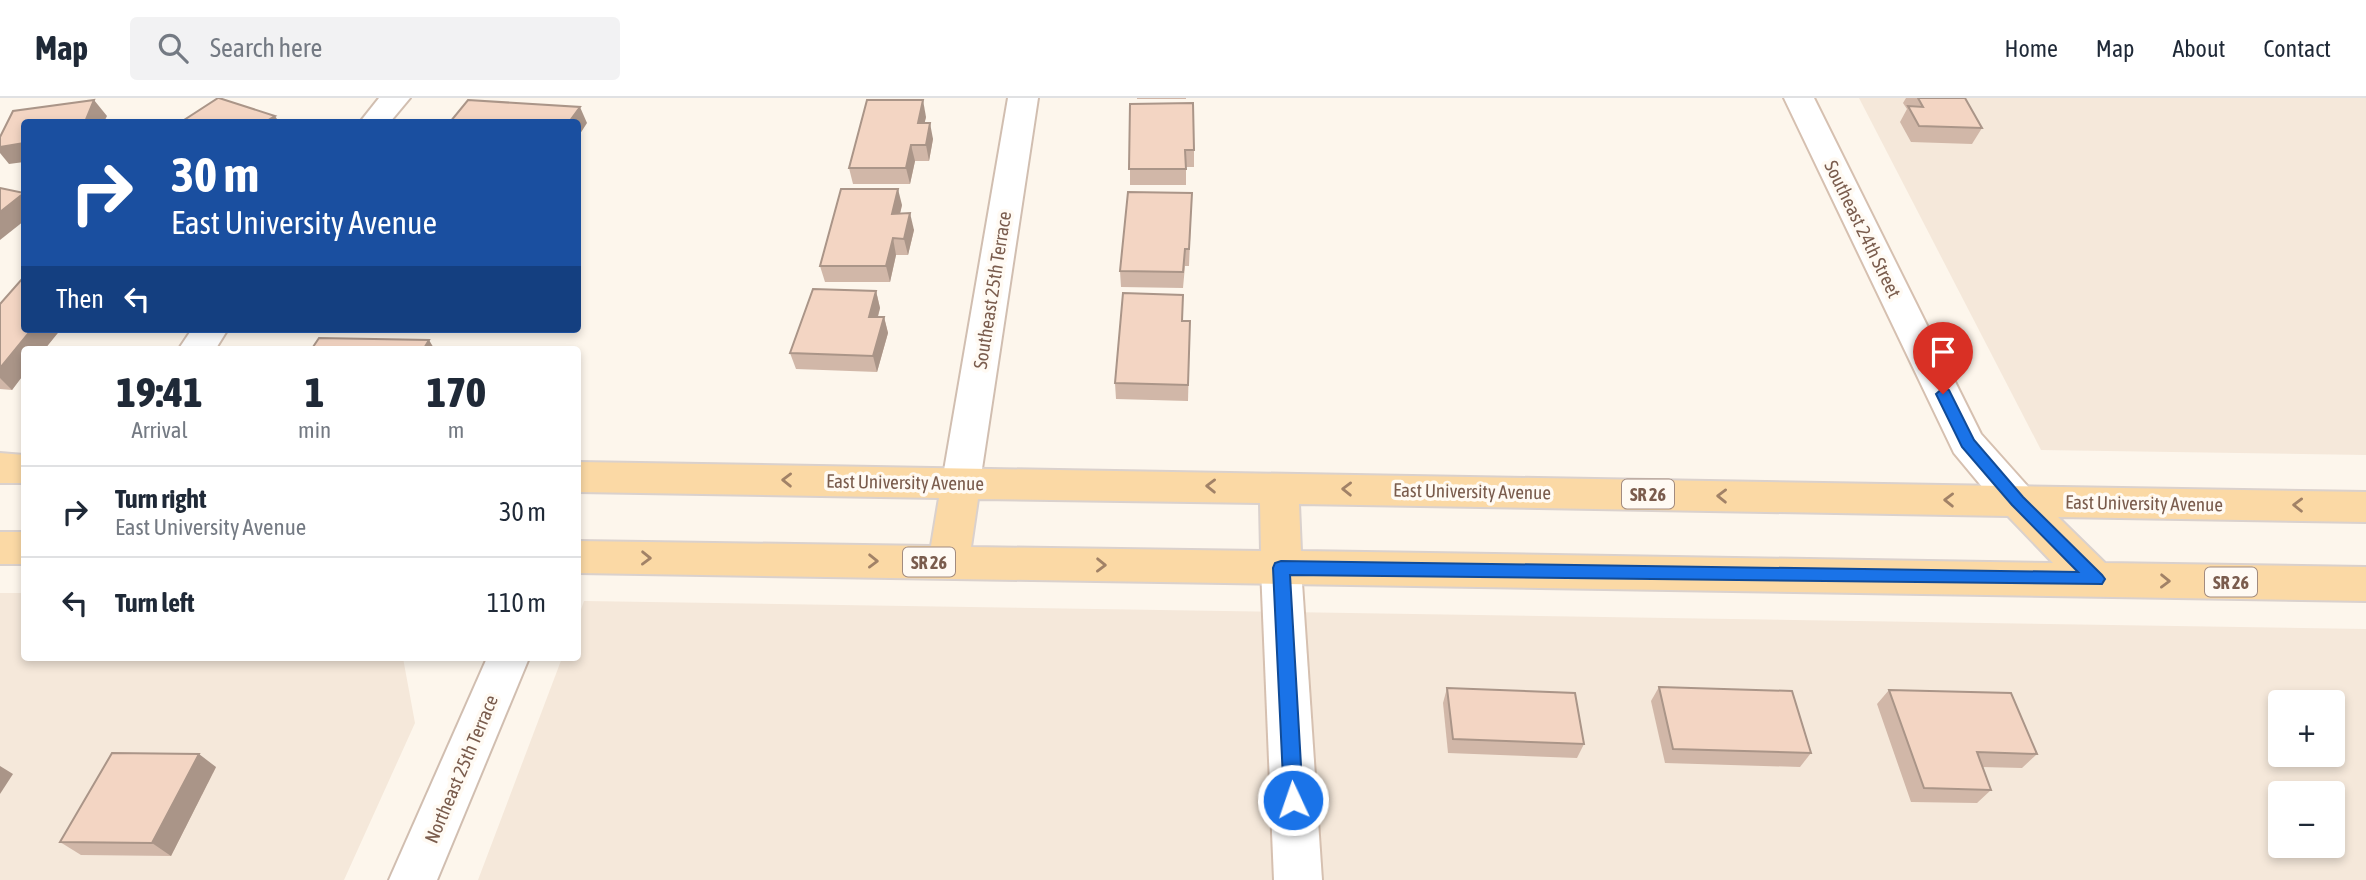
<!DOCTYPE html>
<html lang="en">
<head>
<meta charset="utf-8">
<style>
	:root { --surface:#fff; --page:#f2f2f3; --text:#1f2937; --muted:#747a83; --line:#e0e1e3 }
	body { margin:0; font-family:"Asap Condensed",sans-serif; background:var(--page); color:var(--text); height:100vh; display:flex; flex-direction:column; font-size:26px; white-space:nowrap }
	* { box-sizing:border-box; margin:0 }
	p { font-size:23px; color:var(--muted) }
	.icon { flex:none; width:38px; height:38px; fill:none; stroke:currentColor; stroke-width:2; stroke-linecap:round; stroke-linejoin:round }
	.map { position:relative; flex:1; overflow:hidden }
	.drawer { position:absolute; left:21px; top:248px; width:560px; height:315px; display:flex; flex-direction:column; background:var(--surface); border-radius:7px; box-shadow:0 4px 10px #0003 }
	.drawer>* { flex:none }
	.hud { position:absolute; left:21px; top:21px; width:560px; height:214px; border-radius:7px; box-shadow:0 4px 10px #0003; background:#1a4fa0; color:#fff; overflow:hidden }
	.controls { position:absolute; left:2268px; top:592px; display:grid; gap:14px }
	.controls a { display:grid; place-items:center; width:77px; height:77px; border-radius:7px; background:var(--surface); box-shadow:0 4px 10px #0003; font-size:35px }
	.pin { position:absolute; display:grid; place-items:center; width:60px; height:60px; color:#fff; margin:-72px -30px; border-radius:50% 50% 50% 0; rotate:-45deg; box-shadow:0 0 7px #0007 }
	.pin .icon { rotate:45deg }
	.me { position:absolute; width:77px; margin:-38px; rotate:357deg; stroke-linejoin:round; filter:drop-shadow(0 0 5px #0008) }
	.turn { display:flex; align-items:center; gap:24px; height:147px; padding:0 35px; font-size:32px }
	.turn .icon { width:91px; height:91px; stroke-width:2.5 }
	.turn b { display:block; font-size:49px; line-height:60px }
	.then { display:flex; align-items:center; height:66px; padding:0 35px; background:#0003; gap:14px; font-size:26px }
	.eta { display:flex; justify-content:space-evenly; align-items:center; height:119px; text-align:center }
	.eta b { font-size:42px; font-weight:800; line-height:49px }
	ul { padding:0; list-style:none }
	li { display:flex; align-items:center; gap:21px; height:91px; padding:0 35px; border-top:2px solid var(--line) }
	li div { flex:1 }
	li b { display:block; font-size:26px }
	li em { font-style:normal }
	header { display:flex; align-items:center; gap:42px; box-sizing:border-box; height:98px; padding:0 35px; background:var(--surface); border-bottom:2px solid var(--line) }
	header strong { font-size:33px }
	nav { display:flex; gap:38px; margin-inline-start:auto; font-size:24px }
	.search { width:490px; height:63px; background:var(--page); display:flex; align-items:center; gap:18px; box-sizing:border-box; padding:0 24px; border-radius:7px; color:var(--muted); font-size:26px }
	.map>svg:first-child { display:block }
	.residential { fill:#f5e8da; fill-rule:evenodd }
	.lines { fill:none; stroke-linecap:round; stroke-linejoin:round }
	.street-casing { stroke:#d1beb0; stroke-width:4 }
	.secondary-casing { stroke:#d6c0b0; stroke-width:4 }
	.primary-casing { stroke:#dad1cd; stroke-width:4 }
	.street { fill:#fff; fill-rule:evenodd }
	.secondary { fill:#fff; fill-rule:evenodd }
	.primary { fill:#fbd9a5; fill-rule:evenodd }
	.wall { fill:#d1b7a8 }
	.shaded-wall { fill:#aa9588 }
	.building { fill:#f3d5c3; stroke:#aa9588; stroke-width:2 }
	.oneway { stroke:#a18267 }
	.route { fill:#1a73e8; stroke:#114b97; stroke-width:2 }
	.labels { text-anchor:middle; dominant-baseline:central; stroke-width:7; stroke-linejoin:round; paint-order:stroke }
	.shield { fill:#fffaf3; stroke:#a28b7f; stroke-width:2 }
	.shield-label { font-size:18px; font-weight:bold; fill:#7a5c4d }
	.street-label { font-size:19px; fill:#7a5c4d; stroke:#fffaf3 }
</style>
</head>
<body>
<header>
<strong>Map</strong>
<div class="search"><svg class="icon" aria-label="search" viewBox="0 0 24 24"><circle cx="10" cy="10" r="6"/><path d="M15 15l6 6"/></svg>Search here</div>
<nav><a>Home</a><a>Map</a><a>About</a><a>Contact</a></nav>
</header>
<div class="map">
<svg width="2366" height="782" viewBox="0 0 2366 782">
	<rect width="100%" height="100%" fill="#fdf6ec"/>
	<g class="residential">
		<polygon points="1859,0 2366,0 2366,357 2041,352"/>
		<polygon points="0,495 24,495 24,560 403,560 415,625 344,782 0,782"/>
		<path d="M584 503 2366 531V782H478L562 560H578V520ZM2280 604H2333V656H2280ZM2280 695H2333V747H2280Z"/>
	</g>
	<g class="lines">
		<g class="street-casing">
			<g id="street">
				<polygon points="379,0 410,0 390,24 360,24"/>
				<polygon points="1008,0 1038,0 980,384 975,394 961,399 947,394 942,384"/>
				<polygon points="192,231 228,231 215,252 178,252"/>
				<polygon points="487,560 529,560 437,782 389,782"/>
			</g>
		</g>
		<g class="secondary-casing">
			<g id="secondary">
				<polygon points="1784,0 1814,0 1981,336 2031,392 2036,403 2031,414 2017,418 2003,414 1954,355"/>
				<polygon points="1281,454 1295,458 1301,470 1322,782 1274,782 1261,470 1267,458"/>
			</g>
		</g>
		<g class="primary-casing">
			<g id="primary">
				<polygon points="0,355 24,357 24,385 0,385"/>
				<path d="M578 364 2366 394V424L2058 419 2105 465 2366 469V503L578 475V443L931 448 939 400 578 394ZM978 401 1260 405 1261 453 971 449ZM1299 406 2008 418 2053 465 1301 453Z"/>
				<rect x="0" y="434" width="24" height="32"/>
			</g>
		</g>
		<use href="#street" class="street"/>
		<use href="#secondary" class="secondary"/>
		<use href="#primary" class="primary"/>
	</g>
	<g class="wall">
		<rect x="1137" y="0" width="49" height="1"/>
		<polygon points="1906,0 1965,0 1982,30 1972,46 1911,44 1900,24 1907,11 1903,5"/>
		<polygon points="1130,6 1194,52 1194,69 1186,69 1186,87 1130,87"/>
		<polygon points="926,19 924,25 933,41 929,63 915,63 910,86 853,86 849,70"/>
		<polygon points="1192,95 1189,168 1185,168 1183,190 1121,189 1120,173"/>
		<polygon points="902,107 900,116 914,132 908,157 896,157 890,184 825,184 820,168"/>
		<polygon points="876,193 880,210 878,219 884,219 888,235 877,274 796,271 790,255"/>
		<polygon points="0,206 24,231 61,231 44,252 24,252 24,276 12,292 0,291"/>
		<polygon points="1190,223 1188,303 1116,301 1115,285"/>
		<polygon points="1659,589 1811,655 1800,669 1665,665 1651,603"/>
		<polygon points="1447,590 1584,646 1577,660 1448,655 1443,605"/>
		<polygon points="1889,592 2037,656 2022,670 1982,669 1991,692 1977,705 1911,704 1877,606"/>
		<polygon points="216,669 171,758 81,757 60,744"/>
	</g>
	<g class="shaded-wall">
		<polygon points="94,2 107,18 104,24 85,24"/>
		<polygon points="923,2 926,19 921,41 918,25"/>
		<polygon points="580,9 587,25 578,39 578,24 569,24"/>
		<polygon points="275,18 279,24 265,24"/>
		<polygon points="930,25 933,41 929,63 926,47"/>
		<polygon points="24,45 24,64 9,66 0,55 0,49"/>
		<polygon points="911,47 915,63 910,86 906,70"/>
		<polygon points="898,91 902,107 896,132 892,116"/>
		<polygon points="24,95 24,123 0,142 0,114"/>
		<polygon points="910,115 914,132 908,157 904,141"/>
		<polygon points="893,140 896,157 890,184 886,168"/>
		<polygon points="876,193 880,210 873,235 869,219"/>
		<polygon points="884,219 888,235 877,274 873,258"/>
		<polygon points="32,231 61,231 44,252 24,252 24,276 12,292 0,280 0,270"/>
		<polygon points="429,242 435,252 423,252"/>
		<polygon points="199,656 216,669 171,758 152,745"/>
		<polygon points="0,668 13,676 0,696"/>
	</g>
	<g class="building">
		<polygon points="218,0 219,0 275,18 265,24 181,24"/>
		<polygon points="1918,0 1965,0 1982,30 1919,28 1908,8 1923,9"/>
		<polygon points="94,2 85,24 24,24 24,45 0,49 0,39 13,13"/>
		<polygon points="468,2 580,9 569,24 450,24"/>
		<polygon points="867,2 923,2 918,25 930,25 926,47 911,47 906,70 849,70"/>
		<polygon points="1193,5 1194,52 1185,52 1186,71 1129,71 1130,6"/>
		<polygon points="0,90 24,95 0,114"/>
		<polygon points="841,91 898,91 892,116 910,115 904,141 893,140 886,168 820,168"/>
		<polygon points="1128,94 1192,95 1189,151 1185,151 1183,174 1120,173"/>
		<polygon points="22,181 24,181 24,231 32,231 0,270 0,206"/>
		<polygon points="813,191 876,193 869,219 884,219 873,258 790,255"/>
		<polygon points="1123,195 1183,197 1182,223 1190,223 1188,287 1115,285"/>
		<polygon points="319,240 429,242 423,252 311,252"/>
		<polygon points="1659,589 1792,593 1811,655 1673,651"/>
		<polygon points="1447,590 1575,595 1584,646 1453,641"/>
		<polygon points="1889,592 2011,595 2037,656 1977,654 1991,692 1924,690"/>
		<polygon points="112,655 199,656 152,745 60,744"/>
	</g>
	<defs><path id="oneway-chevron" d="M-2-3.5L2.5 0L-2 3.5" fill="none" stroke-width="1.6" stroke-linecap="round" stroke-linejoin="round" transform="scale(1.75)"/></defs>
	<g class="oneway">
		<use href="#oneway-chevron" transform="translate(787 382) rotate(-179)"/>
		<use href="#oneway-chevron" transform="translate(1211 388) rotate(-179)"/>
		<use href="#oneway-chevron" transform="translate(1347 391) rotate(-179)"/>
		<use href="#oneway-chevron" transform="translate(1722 398) rotate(-179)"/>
		<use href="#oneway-chevron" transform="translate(1949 402) rotate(-179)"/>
		<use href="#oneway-chevron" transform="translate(2298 407) rotate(-179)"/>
		<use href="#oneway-chevron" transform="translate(646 460) rotate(1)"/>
		<use href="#oneway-chevron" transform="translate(873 463) rotate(1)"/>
		<use href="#oneway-chevron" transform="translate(1101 467) rotate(1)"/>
		<use href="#oneway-chevron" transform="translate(2165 483) rotate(1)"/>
	</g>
	<polygon class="route" points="1943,290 1949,292 1974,342 2023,399 2102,477 2105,481 2102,486 1290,477 1303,702 1300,709 1293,711 1287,709 1284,702 1273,470 1275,465 1281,463 2078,474 2012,407 1962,349 1936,296"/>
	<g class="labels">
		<g class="shield">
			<rect x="1622" y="381.5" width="52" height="29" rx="5"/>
			<rect x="903" y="449.5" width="52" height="29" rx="5"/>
			<rect x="2205" y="469.5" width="52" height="29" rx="5"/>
		</g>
		<g class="shield-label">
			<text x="1648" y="396">SR 26</text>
			<text x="929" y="464">SR 26</text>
			<text x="2231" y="484">SR 26</text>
		</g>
		<g class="street-label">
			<text transform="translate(1863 131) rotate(64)">Southeast 24th Street</text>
			<text transform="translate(992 192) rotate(-81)">Southeast 25th Terrace</text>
			<text transform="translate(905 384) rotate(1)">East University Avenue</text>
			<text transform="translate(1472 393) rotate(1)">East University Avenue</text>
			<text transform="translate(2144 405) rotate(1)">East University Avenue</text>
			<text transform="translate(461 671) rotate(-67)">Northeast 25th Terrace</text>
		</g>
	</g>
</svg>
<div class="controls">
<a>+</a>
<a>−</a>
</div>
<div class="pin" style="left:1943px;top:296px;background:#d93025"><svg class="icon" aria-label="arrive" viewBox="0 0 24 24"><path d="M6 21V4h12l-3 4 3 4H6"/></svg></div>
<svg class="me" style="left:1293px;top:702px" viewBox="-20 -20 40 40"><circle r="17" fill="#1a73e8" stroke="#fff" stroke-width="3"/><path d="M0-11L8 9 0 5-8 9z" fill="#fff"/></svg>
<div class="hud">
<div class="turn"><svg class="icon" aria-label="right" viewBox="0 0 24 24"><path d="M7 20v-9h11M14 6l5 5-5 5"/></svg><div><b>30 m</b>East University Avenue</div></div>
<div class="then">Then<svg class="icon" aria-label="left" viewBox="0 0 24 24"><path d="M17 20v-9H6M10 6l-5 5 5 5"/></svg></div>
</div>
<section class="drawer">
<div class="eta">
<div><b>19:41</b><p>Arrival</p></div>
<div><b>1</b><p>min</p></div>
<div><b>170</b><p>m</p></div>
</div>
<ul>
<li><svg class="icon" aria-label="right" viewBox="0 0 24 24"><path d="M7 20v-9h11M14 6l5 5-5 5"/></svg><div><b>Turn right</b><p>East University Avenue</p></div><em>30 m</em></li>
<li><svg class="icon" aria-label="left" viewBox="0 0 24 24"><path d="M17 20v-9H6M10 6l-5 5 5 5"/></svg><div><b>Turn left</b></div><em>110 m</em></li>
</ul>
</section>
</div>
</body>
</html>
